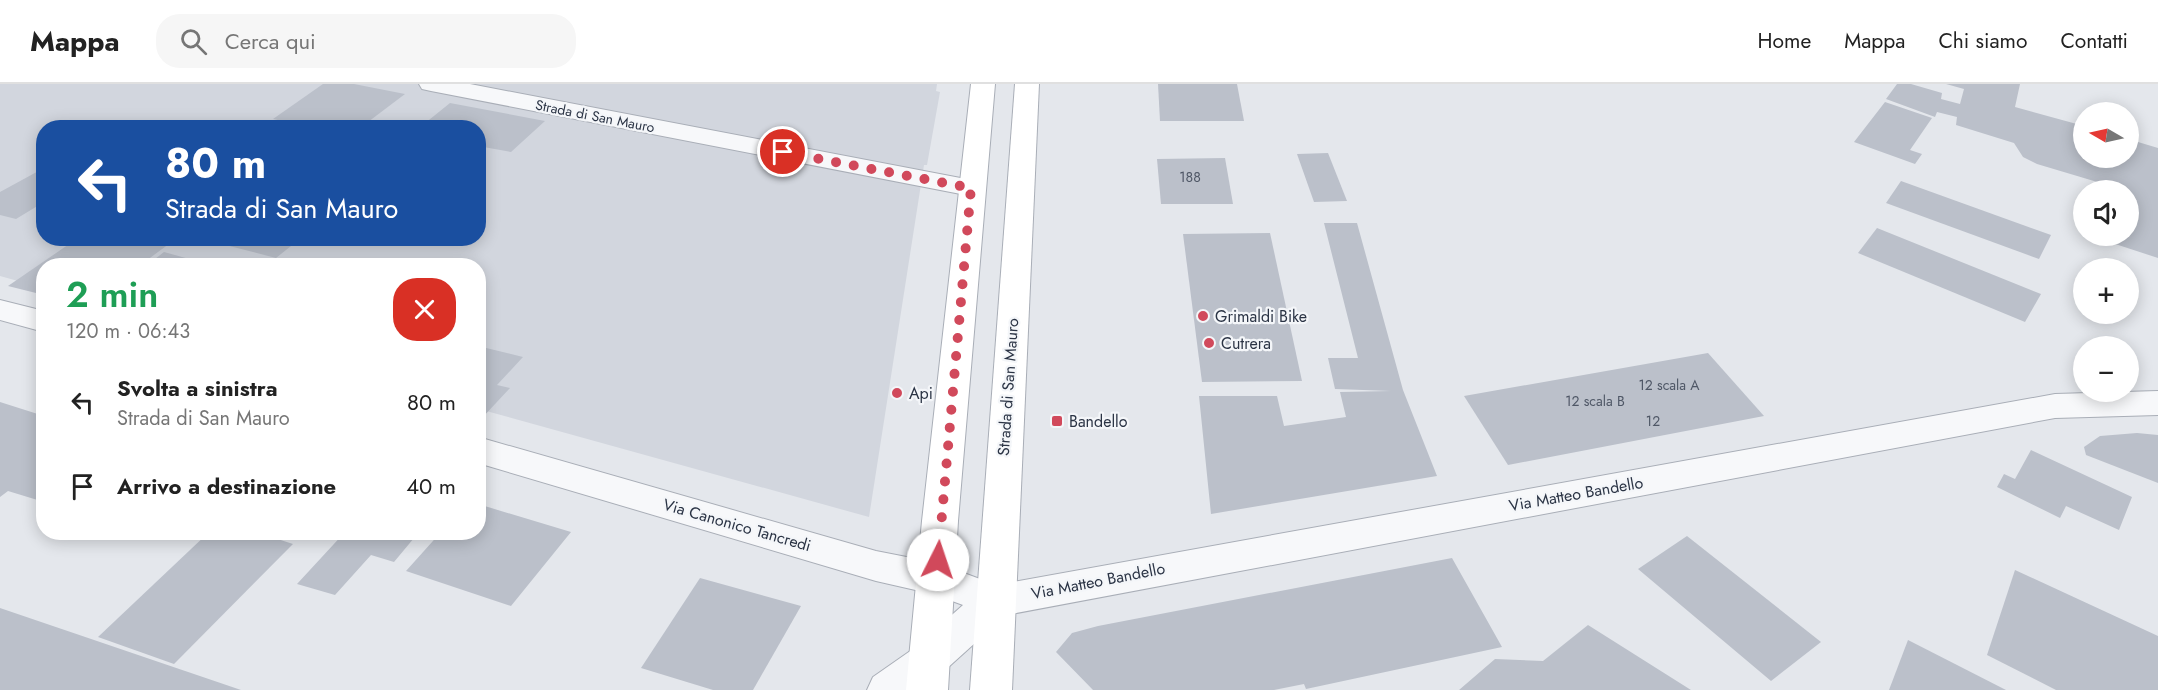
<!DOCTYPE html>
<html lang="it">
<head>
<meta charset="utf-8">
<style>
	:root { --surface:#fff; --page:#f6f6f6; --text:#222; --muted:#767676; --line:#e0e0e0 }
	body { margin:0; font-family:Jost,sans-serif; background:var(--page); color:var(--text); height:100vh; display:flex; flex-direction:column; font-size:22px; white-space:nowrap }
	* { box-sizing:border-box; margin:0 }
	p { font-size:20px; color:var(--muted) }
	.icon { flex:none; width:33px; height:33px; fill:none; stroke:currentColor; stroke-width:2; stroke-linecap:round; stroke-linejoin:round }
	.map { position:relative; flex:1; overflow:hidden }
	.panel { position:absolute; left:36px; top:174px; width:450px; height:282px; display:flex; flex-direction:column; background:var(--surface); border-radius:24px; box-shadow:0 3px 15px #0003 }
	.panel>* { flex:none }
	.banner { position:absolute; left:36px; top:36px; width:450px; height:126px; border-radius:24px; box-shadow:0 3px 15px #0003; background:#1a4fa0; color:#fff; overflow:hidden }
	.needle { width:39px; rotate:279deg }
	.tools { position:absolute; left:2073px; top:18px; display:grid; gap:12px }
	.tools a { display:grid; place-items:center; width:66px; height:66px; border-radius:50%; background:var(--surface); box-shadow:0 3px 15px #0003; font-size:30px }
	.pin { position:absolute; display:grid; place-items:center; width:51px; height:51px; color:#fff; margin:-26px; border:3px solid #fff; border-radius:50%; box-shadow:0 2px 6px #0007 }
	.me { position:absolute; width:66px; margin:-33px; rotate:4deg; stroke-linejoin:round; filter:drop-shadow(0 0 4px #0008) }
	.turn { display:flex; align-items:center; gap:21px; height:126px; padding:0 30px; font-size:27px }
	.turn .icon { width:78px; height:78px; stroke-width:2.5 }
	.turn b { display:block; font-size:42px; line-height:51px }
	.round { display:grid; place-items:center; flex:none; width:63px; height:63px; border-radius:24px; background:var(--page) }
	.summary { display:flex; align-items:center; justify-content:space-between; height:102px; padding:0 30px }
	h1 { font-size:36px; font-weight:600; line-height:45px; color:#1e9e55 }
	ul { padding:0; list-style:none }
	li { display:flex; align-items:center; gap:18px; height:84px; padding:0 30px }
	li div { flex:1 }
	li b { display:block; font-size:22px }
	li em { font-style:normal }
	header { display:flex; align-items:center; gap:36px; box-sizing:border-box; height:84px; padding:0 30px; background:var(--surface); border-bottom:2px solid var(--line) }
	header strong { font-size:28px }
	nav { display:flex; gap:33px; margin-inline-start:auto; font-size:21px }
	.search { width:420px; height:54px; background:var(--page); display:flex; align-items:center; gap:15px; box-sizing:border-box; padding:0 21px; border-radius:24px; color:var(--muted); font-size:22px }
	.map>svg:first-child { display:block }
	.built { fill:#d2d6de; fill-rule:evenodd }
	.building { fill:#bbc0ca }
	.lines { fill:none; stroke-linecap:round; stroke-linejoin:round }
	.minor-casing { stroke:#a9aeb7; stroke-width:2 }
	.secondary-casing { stroke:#a9aeb7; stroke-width:2 }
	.minor { fill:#f7f8fa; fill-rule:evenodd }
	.secondary { fill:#fff; fill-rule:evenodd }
	.route { stroke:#d1495b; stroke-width:10; stroke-dasharray:0 18 }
	.poi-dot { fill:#d1495b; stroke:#f4f6f9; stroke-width:2 }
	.labels { text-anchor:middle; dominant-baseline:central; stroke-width:4.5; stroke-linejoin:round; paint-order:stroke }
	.far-street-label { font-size:14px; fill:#2b3445; stroke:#f4f6f9 }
	.number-label { font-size:14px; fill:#4f5766 }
	.poi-label { font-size:16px; fill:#2b3445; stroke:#f4f6f9; text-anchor:start }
	.street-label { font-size:16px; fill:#2b3445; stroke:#f4f6f9 }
</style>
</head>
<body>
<header>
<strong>Mappa</strong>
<div class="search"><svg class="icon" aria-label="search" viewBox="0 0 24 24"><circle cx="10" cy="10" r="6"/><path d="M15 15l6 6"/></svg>Cerca qui</div>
<nav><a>Home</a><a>Mappa</a><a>Chi siamo</a><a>Contatti</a></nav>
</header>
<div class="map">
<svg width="2158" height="606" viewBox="0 0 2158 606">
	<rect width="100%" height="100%" fill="#e4e7ec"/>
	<path class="built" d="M0 0H937L936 7 940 8 927 81H924L869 433 479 325 478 182H44L43 204 0 192ZM44 44H478V154H44Z"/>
	<g class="building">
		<polygon points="323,0 354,0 405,10 360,44 315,44 273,35"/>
		<polygon points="1158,0 1237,0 1244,37 1160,37"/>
		<polygon points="1897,0 1911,0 1942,9 1941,15 1960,20 1964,5 1946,0 2020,0 2015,23 2084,42 2084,74 2128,74 2128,55 2158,64 2158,174 2103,156 2104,152 2128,152 2128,106 2113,106 2114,103 2037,80 2023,73 2014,59 1956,41 1957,33 1937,28 1935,33 1886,15"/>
		<polygon points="1885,18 1932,34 1910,66 1922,70 1915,80 1854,58"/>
		<polygon points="450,19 545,37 511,68 478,62 478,44 419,44"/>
		<polygon points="1328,69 1347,117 1314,118 1297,70"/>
		<polygon points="1225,74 1233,120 1161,120 1157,75"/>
		<polygon points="44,84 44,118 16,135 0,131 0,108"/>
		<polygon points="1901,97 2051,151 2039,175 1886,119"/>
		<polygon points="1324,139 1357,139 1403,306 1437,392 1211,430 1199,312 1277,312 1284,342 1346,333 1340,308 1391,307 1335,305 1328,274 1358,274"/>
		<polygon points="1877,144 2041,210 2025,238 1858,169"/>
		<polygon points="1270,149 1302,297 1202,298 1183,150"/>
		<polygon points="78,154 177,154 139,182 44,182 44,211 8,202"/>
		<polygon points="198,154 301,154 276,174"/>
		<polygon points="164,168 211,181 210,182 146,182"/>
		<polygon points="478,262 523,273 497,301 510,304 482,334 478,333"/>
		<polygon points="1708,269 1764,332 1508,381 1464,312"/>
		<polygon points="0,318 44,332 44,418 8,407 0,413"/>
		<polygon points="2137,349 2158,351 2158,399 2086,371 2084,363 2100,352"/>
		<polygon points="2031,366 2132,413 2119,446 2066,422 2060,434 1997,403 2004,390 2015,395"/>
		<polygon points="478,420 571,448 511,522 406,487 441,448 478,448"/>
		<polygon points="209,448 256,448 293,460 174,580 98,553"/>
		<polygon points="345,448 419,448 394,478 371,471 335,511 297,500"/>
		<polygon points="1687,452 1821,558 1771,597 1638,485"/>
		<polygon points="1452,474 1502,563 1306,605 1304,600 1274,606 1093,606 1056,568 1072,549 1098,542"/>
		<polygon points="2015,486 2158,552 2158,606 2056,606 1987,571"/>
		<polygon points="700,494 801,522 753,606 713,606 641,584"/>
		<polygon points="0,524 241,606 0,606"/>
		<polygon points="1588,541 1691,606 1459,606 1495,575 1543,577"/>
		<polygon points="1908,556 2006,606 1889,606"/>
	</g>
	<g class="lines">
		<g class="minor-casing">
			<g id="minor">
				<polygon points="419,0 470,0 971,96 981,98 985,104 981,110 971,112 431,7 422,5"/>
				<polygon points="0,216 44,227 44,248 0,236"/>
				<polygon points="2158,307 2158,331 2055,334 1006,531 944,587 920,606 867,606 873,593 916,563 963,521 933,510 876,497 478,379 478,353 876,467 937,479 996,501 2055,310"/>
			</g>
		</g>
		<g class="secondary-casing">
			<g id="secondary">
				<polygon points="971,0 995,0 958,437 948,606 906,606 922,437"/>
				<polygon points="1015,0 1039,0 1012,606 970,606"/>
			</g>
		</g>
		<use href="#minor" class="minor"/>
		<use href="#secondary" class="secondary"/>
	</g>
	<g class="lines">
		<polyline class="route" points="783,68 971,104 938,476"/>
	</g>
	<g class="poi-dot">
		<circle cx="1203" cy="232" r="6"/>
		<circle cx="1209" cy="259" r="6"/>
		<circle cx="897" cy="309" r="6"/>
		<rect x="1051" y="331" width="12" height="12" rx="3"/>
	</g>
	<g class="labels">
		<g class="far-street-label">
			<text transform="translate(595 32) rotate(11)">Strada di San Mauro</text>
		</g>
		<g class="number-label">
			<text x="1190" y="93">188</text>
			<text x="1669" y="301">12 scala A</text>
			<text x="1595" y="317">12 scala B</text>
			<text x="1653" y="337">12</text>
		</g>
		<g class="poi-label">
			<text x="1215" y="232">Grimaldi Bike</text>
			<text x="1221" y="259">Cutrera</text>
			<text x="909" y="309">Api</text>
			<text x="1069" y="337">Bandello</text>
		</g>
		<g class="street-label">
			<text transform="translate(1008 303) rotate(-86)">Strada di San Mauro</text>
			<text transform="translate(1576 410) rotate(-10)">Via Matteo Bandello</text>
			<text transform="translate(737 441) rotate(16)">Via Canonico Tancredi</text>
			<text transform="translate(1098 497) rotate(-11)">Via Matteo Bandello</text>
		</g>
	</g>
</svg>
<div class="tools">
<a><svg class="needle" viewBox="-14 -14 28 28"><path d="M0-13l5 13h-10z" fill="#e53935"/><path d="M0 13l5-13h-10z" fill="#767676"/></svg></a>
<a><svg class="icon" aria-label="sound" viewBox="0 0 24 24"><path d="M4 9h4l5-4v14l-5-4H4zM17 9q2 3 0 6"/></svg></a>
<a>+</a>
<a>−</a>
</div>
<div class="pin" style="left:783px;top:68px;background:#d93025"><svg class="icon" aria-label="arrive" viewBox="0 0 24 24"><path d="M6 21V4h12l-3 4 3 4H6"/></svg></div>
<svg class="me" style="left:938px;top:476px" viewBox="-20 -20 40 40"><circle r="19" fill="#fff"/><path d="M0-13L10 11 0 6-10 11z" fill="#d1495b"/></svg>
<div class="banner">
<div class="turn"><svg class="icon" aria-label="left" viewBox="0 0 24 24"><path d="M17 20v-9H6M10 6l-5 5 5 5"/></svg><div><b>80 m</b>Strada di San Mauro</div></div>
</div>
<section class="panel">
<div class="summary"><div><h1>2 min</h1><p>120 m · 06:43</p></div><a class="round" style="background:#d93025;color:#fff"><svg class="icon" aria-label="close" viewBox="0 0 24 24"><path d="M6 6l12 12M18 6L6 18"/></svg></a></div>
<ul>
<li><svg class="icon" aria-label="left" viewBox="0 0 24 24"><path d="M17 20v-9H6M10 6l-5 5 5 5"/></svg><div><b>Svolta a sinistra</b><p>Strada di San Mauro</p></div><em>80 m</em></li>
<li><svg class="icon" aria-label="arrive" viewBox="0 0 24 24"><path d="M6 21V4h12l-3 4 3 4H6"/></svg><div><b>Arrivo a destinazione</b></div><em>40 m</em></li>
</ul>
</section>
</div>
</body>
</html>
